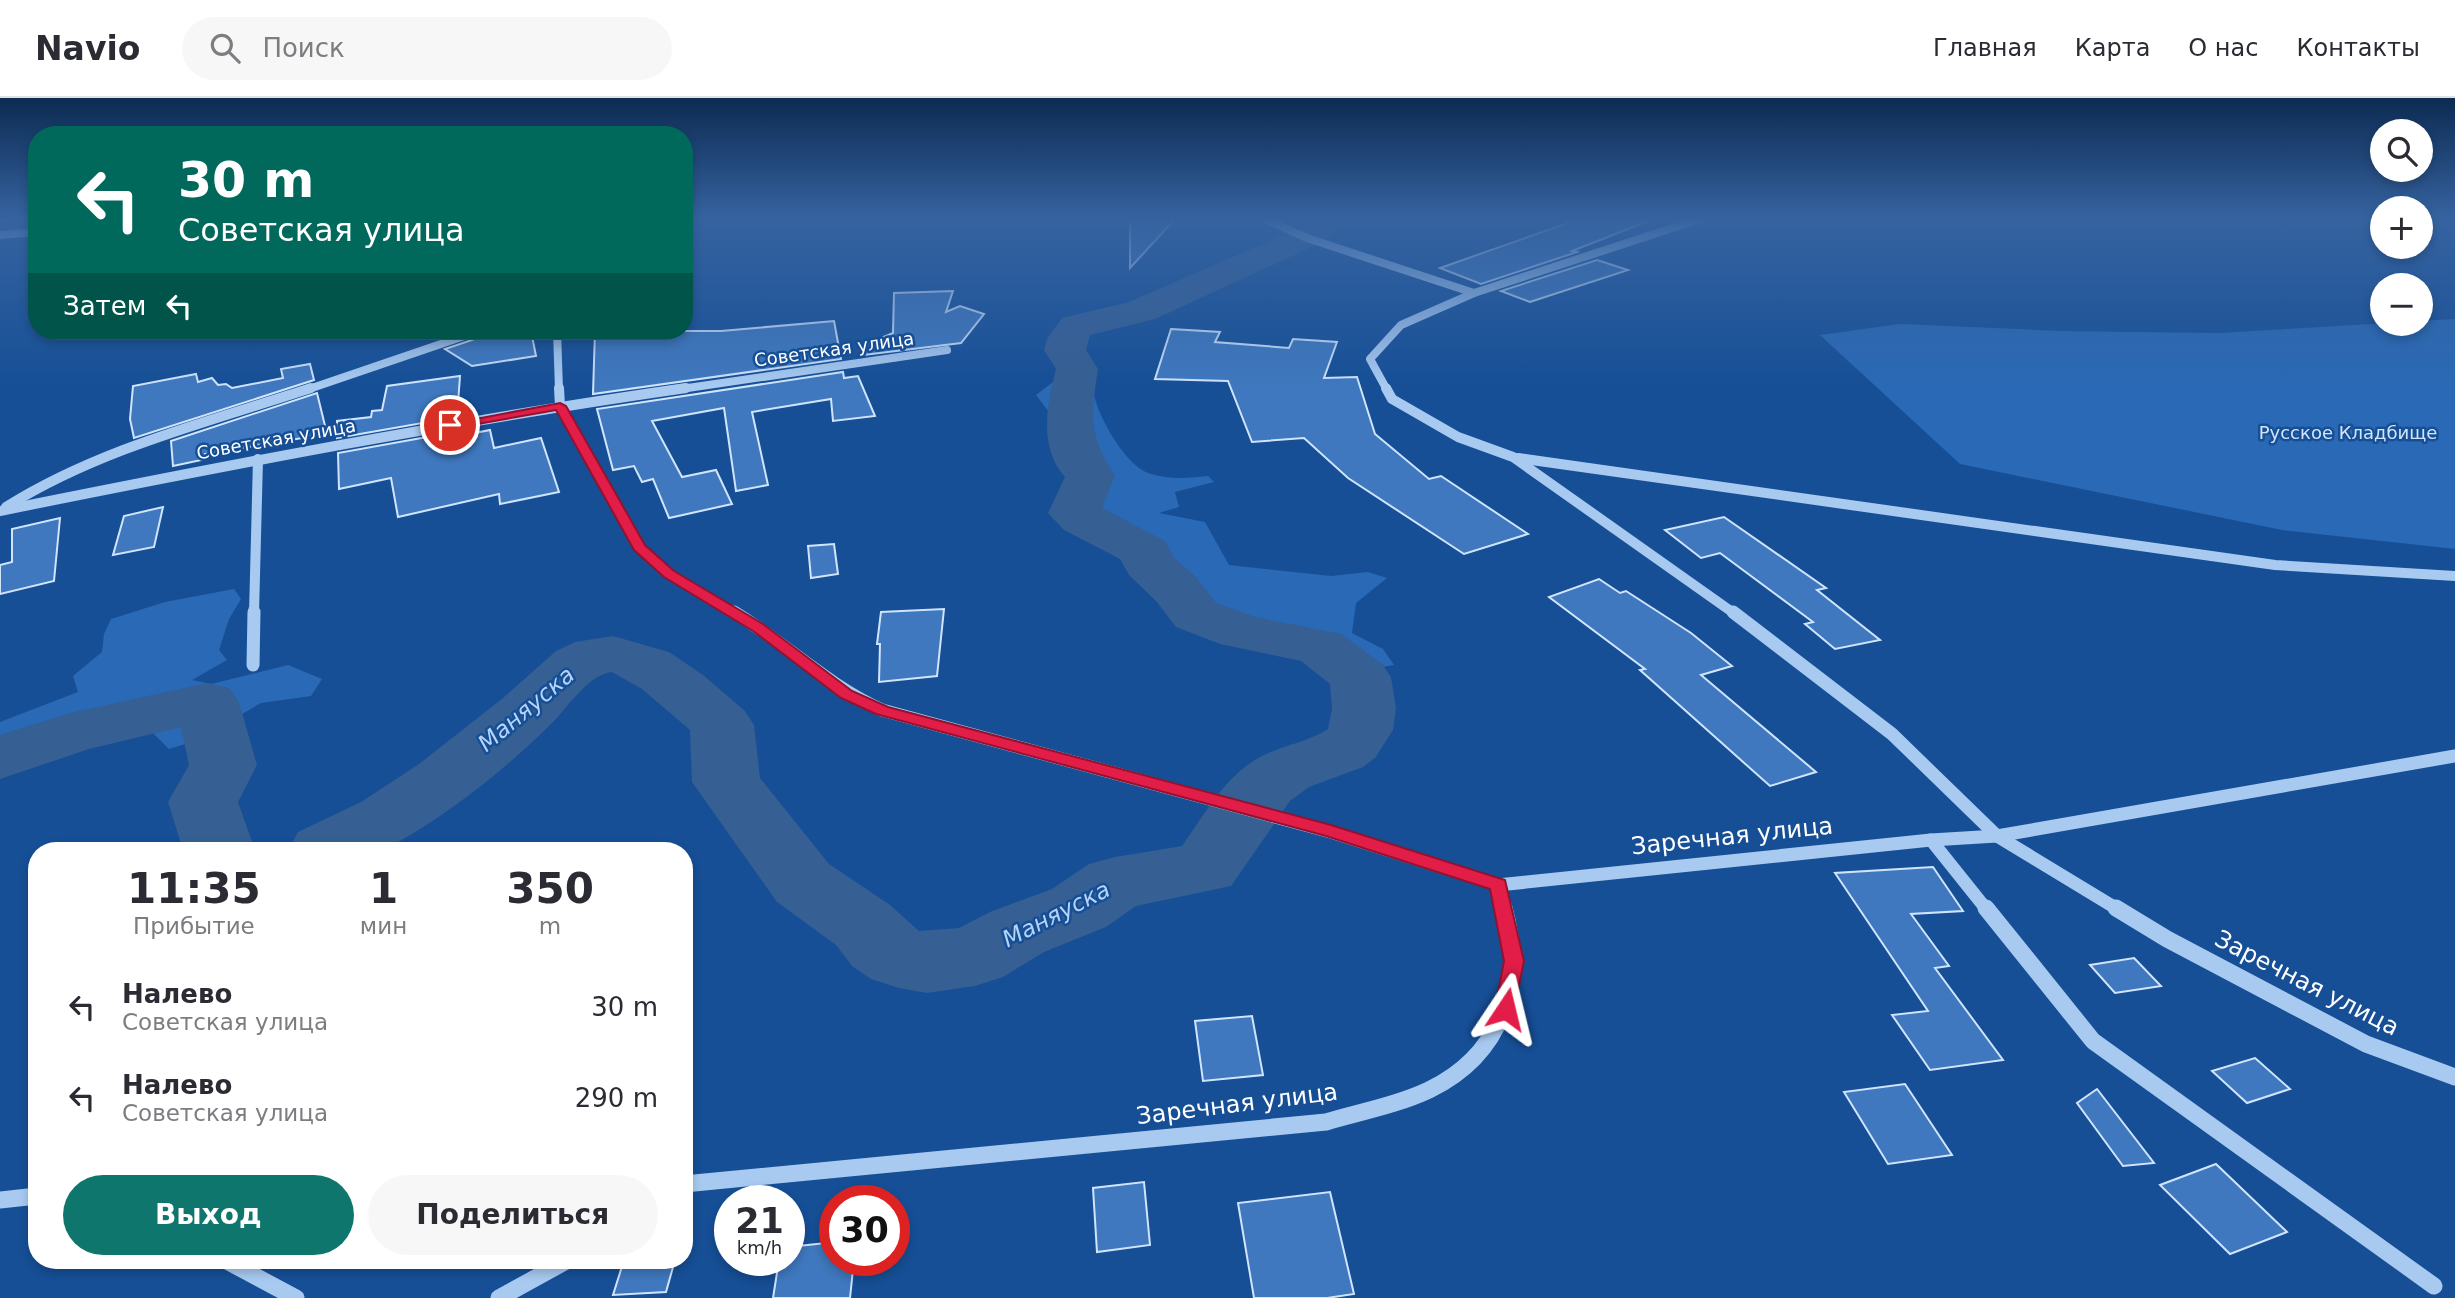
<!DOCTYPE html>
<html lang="ru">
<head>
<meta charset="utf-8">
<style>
	:root { --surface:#fff; --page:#f7f7f7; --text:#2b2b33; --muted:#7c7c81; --line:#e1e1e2; --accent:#0f766e }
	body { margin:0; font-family:"DejaVu Sans",sans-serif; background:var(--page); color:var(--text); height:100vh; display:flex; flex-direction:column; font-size:26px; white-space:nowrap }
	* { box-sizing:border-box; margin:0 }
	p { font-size:23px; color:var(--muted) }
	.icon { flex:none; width:38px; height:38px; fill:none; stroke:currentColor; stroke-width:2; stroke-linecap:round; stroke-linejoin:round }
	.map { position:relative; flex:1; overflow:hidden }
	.sheet { position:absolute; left:28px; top:744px; width:665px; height:427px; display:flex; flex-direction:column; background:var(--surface); border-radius:28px; box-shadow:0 4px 10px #0003 }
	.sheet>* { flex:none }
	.guide { position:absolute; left:28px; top:28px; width:665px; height:214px; border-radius:28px; box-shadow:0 4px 10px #0003; background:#00695c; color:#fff; overflow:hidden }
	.tools { position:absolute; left:2370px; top:21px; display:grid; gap:14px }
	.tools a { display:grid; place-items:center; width:63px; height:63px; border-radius:50%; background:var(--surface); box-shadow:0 4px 10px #0003; font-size:35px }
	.speed { position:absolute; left:714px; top:1087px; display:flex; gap:14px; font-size:35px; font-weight:700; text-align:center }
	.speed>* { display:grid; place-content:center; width:91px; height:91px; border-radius:50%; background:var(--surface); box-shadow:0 4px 10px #0003; line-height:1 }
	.speed small { font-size:18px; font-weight:400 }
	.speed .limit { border:10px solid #d22; background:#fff; color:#111 }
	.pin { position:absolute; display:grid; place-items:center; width:60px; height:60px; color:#fff; margin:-30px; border:4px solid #fff; border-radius:50%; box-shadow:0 2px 7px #0007 }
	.me { position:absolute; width:77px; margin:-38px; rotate:10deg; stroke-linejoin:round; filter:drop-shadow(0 0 5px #0008) }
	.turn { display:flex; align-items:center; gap:24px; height:147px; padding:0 35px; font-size:32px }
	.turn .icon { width:91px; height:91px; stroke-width:2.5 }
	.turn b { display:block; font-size:49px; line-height:60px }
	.then { display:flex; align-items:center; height:66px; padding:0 35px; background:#0003; gap:14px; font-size:26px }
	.eta { display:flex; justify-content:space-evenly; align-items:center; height:119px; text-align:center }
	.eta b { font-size:42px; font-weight:800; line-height:49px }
	.primary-button { display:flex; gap:14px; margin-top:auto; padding:14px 35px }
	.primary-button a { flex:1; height:80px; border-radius:42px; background:var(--accent); color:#fff; font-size:28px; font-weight:800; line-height:80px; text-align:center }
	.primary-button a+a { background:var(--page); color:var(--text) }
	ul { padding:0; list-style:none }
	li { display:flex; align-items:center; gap:21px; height:91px; padding:0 35px }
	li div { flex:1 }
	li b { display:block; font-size:26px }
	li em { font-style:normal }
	header { display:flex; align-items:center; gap:42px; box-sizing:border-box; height:98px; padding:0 35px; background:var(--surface); border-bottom:2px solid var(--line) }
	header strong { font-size:33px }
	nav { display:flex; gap:38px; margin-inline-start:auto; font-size:24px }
	.search { width:490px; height:63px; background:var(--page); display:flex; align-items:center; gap:18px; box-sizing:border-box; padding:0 24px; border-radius:38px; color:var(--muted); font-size:26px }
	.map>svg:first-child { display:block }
	.green { fill:#2a69b5 }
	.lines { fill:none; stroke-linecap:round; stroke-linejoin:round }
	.river { fill:#365f93; fill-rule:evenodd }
	.building { fill:#3f78be; stroke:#d0e4fc; stroke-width:2 }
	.minor-far3 { stroke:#a8caf1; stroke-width:8 }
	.minor-far2 { stroke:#a8caf1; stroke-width:10 }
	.minor-far1 { stroke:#a8caf1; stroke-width:13 }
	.minor { stroke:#a8caf1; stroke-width:17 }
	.major { fill:#f3f7ff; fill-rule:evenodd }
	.route { fill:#e11d48; stroke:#92132f; stroke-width:2 }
	.labels { text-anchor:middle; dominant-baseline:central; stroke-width:5; stroke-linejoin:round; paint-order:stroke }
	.far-street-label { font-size:18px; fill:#fff; stroke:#164f96 }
	.far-park-label { font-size:18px; fill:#d0e4fc; stroke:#164f96 }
	.water-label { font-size:23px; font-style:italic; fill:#b5d4f8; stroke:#164f96 }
	.near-street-label { font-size:24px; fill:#fff; stroke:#164f96 }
</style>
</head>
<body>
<header>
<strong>Navio</strong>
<div class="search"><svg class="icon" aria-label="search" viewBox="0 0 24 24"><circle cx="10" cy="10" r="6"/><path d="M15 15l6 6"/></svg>Поиск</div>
<nav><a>Главная</a><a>Карта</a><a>О нас</a><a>Контакты</a></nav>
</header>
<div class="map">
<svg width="2455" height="1200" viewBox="0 0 2455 1200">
	<rect width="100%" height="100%" fill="#164f96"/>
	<g class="green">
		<polygon points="2455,221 2455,451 2282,432 1960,366 1820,237 1900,226 2060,233 2219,235"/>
		<path d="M1094 269C1099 280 1092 290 1095 301 1101 323 1126 367 1148 375 1167 382 1189 380 1208 378L1214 384 1175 394 1179 409 1159 415 1205 424 1229 467 1331 478 1368 474 1387 480 1356 505 1352 535 1383 551 1394 567 1364 572 1351 571 1314 540 1232 523 1198 507 1087 421 1049 314 1036 297 1057 281Z"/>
		<polygon points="234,491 241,501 229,521 219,552 227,562 192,582 211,586 288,567 322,581 311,598 261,605 230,623 217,636 169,651 154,636 159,614 111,624 17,667 0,665 0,624 78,594 73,578 102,554 104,536 111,521 165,504"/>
	</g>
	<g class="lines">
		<g class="river">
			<path d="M1309 120H1351L1323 144 1155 221 1090 237 1086 252 1098 271C1091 316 1088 338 1115 377L1102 410 1165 443 1174 460 1196 479 1216 505 1255 519 1341 536 1382 566 1391 579 1396 610 1393 632 1375 660 1363 669 1309 689 1290 703 1231 788 1136 808 1106 829 1044 854 1003 879 975 888 927 895 899 890 871 881 852 868 836 847 777 804 692 684 690 632 642 591 612 574C590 576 569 607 555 622 505 672 446 719 384 752H288L298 734 361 704 419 666 503 600 556 553 575 544 613 538 669 554 703 577 745 613 754 627 760 680 829 766 890 807 919 833 959 830 990 814 1052 791 1089 766 1115 759 1182 748C1205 716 1226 676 1262 658 1284 647 1308 644 1328 631L1332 610 1330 586 1301 563 1220 546 1176 529 1156 503 1129 477 1120 461 1064 432 1048 415 1065 379C1038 349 1047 306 1056 271L1044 252 1047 241 1062 220 1129 204 1299 130Z"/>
			<polygon points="207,585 229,590 239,604 257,667 238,704 255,752 183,752 168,704 189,667 181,629 89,651 0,681 0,637 70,615"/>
		</g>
	</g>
	<g class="building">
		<polygon points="1130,120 1176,120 1130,170"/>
		<polygon points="1582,120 1651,122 1572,153 1577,154 1481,186 1440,170"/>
		<polygon points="1597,162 1628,172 1530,204 1501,193"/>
		<polygon points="953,193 946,214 960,208 984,216 961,245 864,257 862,248 893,235 894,195"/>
		<polygon points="834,223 841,261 593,296 595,233 721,233"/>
		<polygon points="1171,231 1220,234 1215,244 1289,250 1293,241 1337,244 1324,280 1357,279 1375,336 1429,381 1441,378 1528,436 1464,456 1348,380 1304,340 1252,344 1228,283 1155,281"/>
		<polygon points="485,233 531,233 536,258 472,268 445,251 481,239"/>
		<polygon points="310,266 314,282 134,340 130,321 133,288 196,276 198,284 212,280 218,287 226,286 232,290 283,280 281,271"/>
		<polygon points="843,274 844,280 858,278 875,318 833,323 831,301 752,314 768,387 736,393 724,310 652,323 682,379 716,372 732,406 669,420 653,381 642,384 634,368 613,372 597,311"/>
		<polygon points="460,278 457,319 337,340 337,323 371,319 372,313 382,312 387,288"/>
		<polygon points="317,295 327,336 205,356 206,361 173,368 171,343"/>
		<polygon points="490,332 494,350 541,340 559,394 500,406 499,396 398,419 391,380 339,391 338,355 455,334 455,339"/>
		<polygon points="163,409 154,449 113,457 124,418"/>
		<polygon points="1724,419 1826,490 1817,492 1880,542 1835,551 1805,526 1813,524 1720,455 1701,460 1665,432"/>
		<polygon points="60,420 54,483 0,496 0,467 12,464 12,431"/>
		<polygon points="834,446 838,476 811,480 808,448"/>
		<polygon points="1599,481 1620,495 1626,493 1691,535 1732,568 1701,577 1816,674 1770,688 1640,572 1645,571 1549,499"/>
		<polygon points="944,511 937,578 879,584 880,546 877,546 881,514"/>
		<polygon points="1933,769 1963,813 1911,816 1949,868 1935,870 2003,962 1930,972 1892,917 1928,913 1835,775"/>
		<polygon points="2134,860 2161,888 2115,895 2090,867"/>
		<polygon points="1252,918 1263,977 1203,983 1195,923"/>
		<polygon points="2255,960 2290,991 2247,1005 2212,973"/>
		<polygon points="1905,986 1952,1057 1888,1066 1844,994"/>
		<polygon points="2097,991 2154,1065 2123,1068 2077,1005"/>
		<polygon points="2216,1066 2287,1134 2230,1156 2160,1087"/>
		<polygon points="1144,1084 1150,1147 1097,1154 1093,1090"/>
		<polygon points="1330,1094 1354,1196 1327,1200 1254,1200 1238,1105"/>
		<polygon points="835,1144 835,1162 854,1162 850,1200 773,1200 779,1162 789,1162 789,1149"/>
		<polygon points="624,1162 675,1162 666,1194 613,1197"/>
	</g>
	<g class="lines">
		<g class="minor-far3">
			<polyline points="1263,120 1307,140 1474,195"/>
			<polyline points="0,137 37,134"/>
			<polyline points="557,233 559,292"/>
			<polyline points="306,292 479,233"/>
			<polyline points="674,292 947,252"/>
			<polyline points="1387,292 1370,261 1401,227 1474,195 1703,120"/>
		</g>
		<g class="minor-far2">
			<polyline points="559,290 560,308 639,450 669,476 736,516"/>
			<polyline points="1386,290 1392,301 1458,339 1513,359 1735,516"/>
			<polyline points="1518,360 2275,467 2455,478"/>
			<path d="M6 409C98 351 208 324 311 290"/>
			<path d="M0 413C228 367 456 323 686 290"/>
			<polyline points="254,516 258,361"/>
		</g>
		<g class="minor-far1">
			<path d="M734 514C785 545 827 587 882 612L1331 734 1498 787"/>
			<polyline points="1733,514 1892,636 1997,738 2119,812"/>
			<polyline points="253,567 254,514"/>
			<polyline points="1931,742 1987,812"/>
			<polyline points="1505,812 1498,787 1931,742 1997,738 2455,658"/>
		</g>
		<g class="minor">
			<polyline points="1986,810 2093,943 2434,1188"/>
			<polyline points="2116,810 2167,841 2366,946 2455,979"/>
			<path d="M684 1086 1326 1024C1360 1014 1397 1007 1429 992 1503 956 1525 885 1504 810"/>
			<polyline points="0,1102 37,1098"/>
			<polyline points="225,1162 296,1200"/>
			<polyline points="499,1200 568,1162"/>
		</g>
		<polygon class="major" points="0,120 12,120 0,125"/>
	</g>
	<linearGradient id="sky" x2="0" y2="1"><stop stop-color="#0c2b52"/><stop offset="0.42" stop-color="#3663a0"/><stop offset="1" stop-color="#3663a0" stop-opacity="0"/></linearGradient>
	<rect width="2455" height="288" fill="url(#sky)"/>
	<polygon class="route" points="560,305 566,308 645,447 674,473 763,526 852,593 888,609 1331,727 1505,782 1524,863 1513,917 1499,917 1495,911 1504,863 1490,791 1326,738 876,616 841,600 753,533 664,479 634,452 556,312 450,331 444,327"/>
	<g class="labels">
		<g class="far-street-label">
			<text transform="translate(834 251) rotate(-8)">Советская улица</text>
			<text transform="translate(276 341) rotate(-10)">Советская улица</text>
		</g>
		<g class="far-park-label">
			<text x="2348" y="334">Русское Кладбище</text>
		</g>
		<g class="water-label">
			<text transform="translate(526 611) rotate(-40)">Маняуска</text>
			<text transform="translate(1056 816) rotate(-27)">Маняуска</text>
		</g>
		<g class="near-street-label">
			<text transform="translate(1732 738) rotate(-6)">Заречная улица</text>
			<text transform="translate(2307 885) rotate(27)">Заречная улица</text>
			<text transform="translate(1237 1006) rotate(-7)">Заречная улица</text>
		</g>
	</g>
</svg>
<div class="tools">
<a><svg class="icon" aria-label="search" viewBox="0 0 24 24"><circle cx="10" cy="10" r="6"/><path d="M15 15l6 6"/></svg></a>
<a>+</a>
<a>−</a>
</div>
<div class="speed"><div>21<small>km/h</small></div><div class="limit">30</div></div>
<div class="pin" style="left:450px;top:327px;background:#d93025"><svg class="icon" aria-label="arrive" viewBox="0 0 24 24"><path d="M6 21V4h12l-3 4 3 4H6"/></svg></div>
<svg class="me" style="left:1506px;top:911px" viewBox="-20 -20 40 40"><path d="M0-17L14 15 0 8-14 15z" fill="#e11d48" stroke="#fff" stroke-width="4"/></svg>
<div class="guide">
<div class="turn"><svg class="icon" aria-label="left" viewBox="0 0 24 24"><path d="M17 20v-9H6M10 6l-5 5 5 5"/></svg><div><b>30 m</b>Советская улица</div></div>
<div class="then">Затем<svg class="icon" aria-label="left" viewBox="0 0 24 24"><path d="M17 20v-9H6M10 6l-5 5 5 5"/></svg></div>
</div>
<section class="sheet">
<div class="eta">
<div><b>11:35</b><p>Прибытие</p></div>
<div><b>1</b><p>мин</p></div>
<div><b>350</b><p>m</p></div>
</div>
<ul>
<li><svg class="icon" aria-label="left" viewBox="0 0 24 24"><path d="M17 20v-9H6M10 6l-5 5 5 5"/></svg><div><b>Налево</b><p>Советская улица</p></div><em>30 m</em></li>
<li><svg class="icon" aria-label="left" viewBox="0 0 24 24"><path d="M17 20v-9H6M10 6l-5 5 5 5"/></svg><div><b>Налево</b><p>Советская улица</p></div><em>290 m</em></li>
</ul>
<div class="primary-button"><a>Выход</a><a>Поделиться</a></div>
</section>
</div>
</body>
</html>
